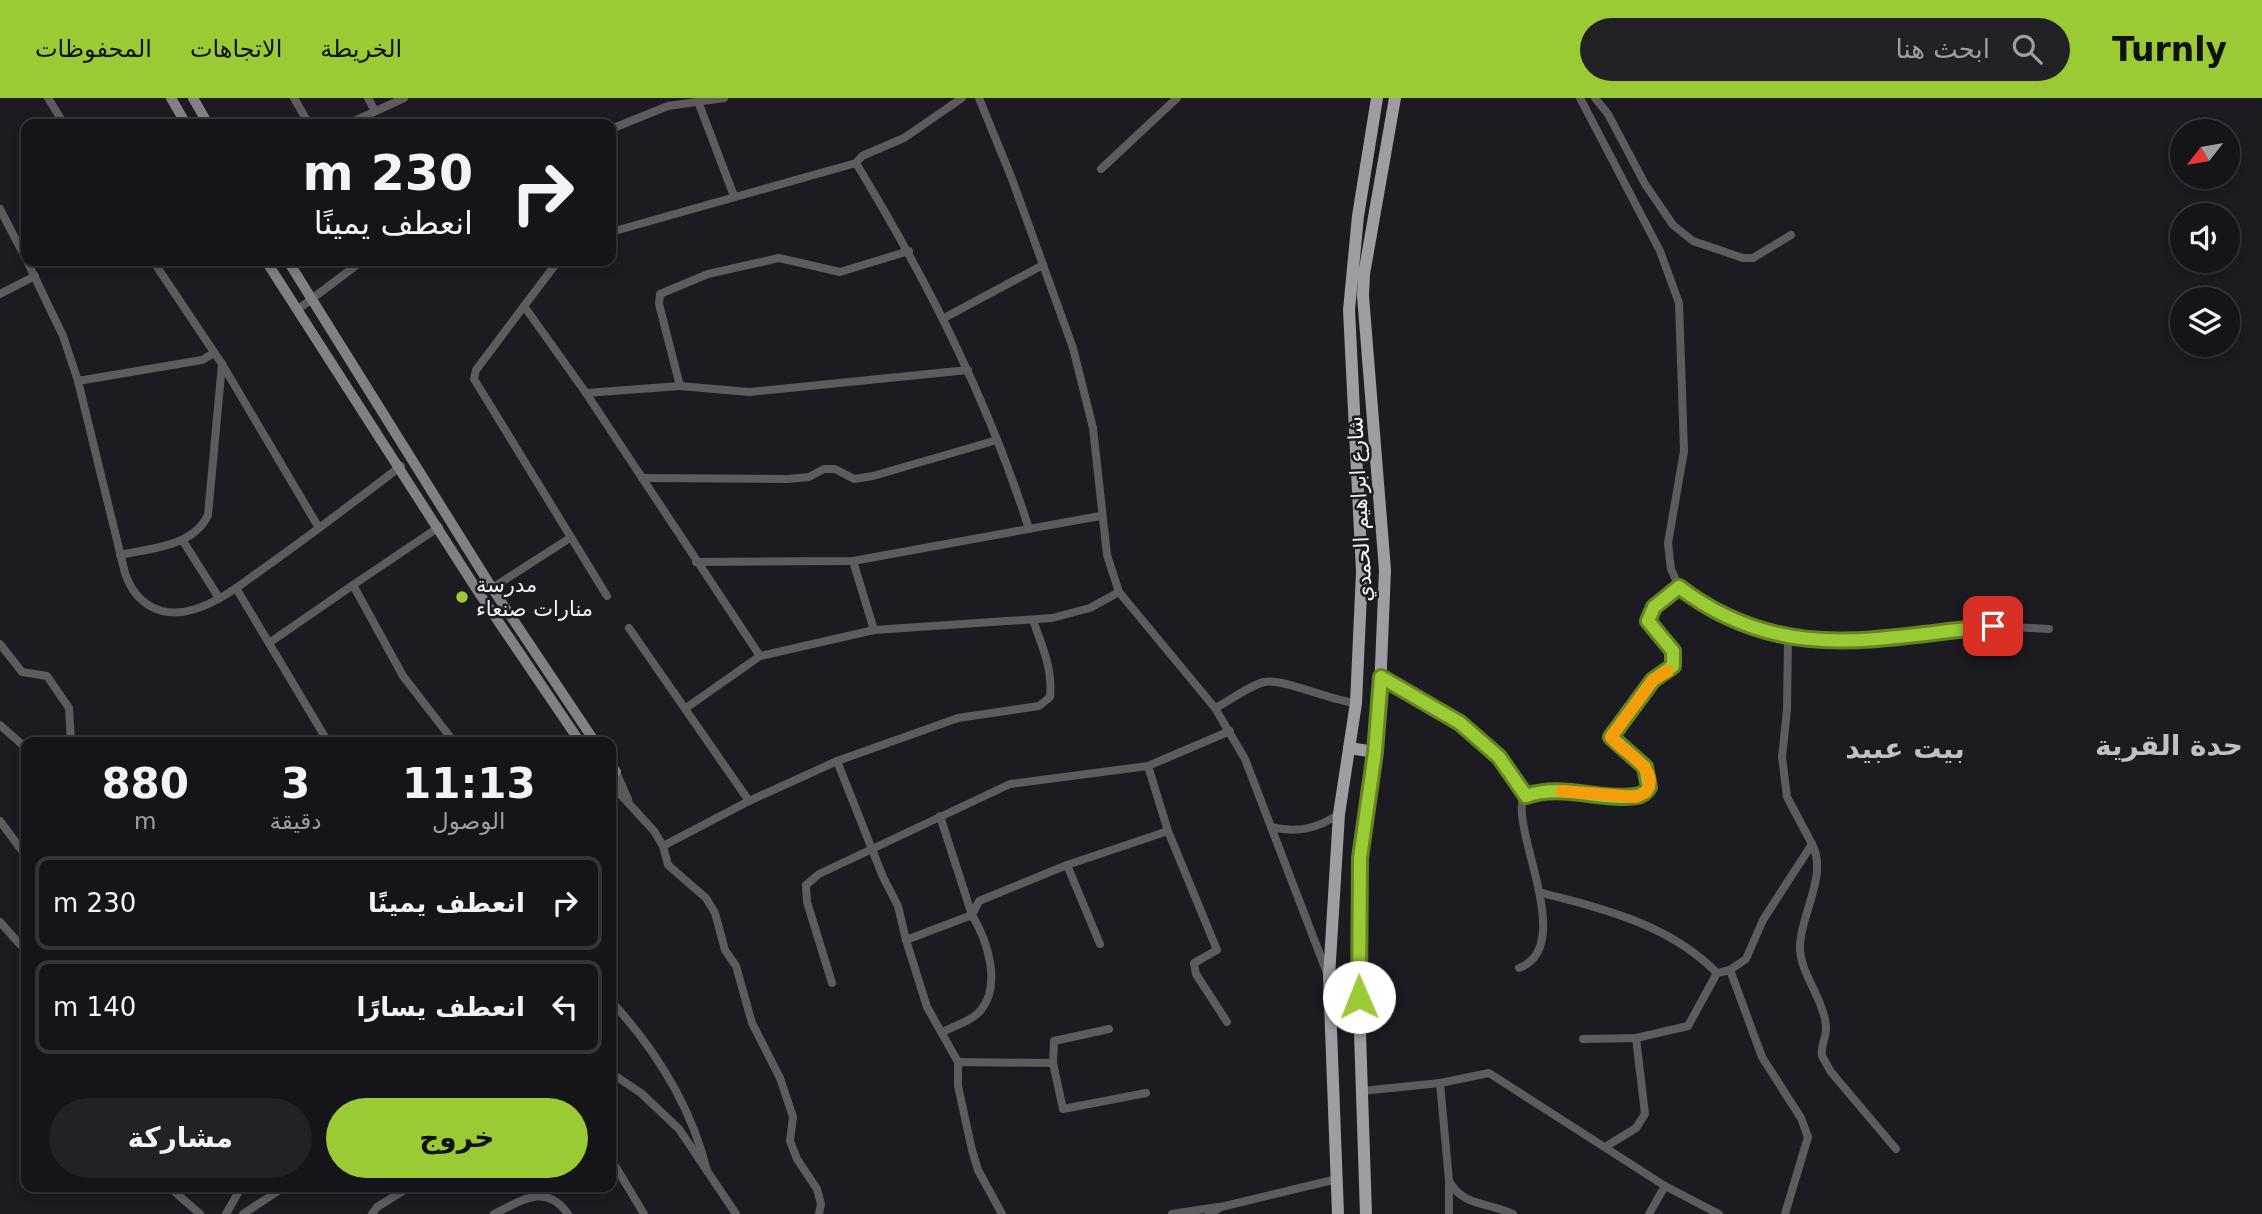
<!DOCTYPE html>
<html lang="ar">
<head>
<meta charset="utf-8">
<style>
	:root { --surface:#141419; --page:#212126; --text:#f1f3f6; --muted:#9d9ea2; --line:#333338; --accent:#9acb35 }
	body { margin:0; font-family:"DejaVu Sans","Noto Naskh Arabic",sans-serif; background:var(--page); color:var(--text); direction:rtl; height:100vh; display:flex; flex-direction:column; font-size:26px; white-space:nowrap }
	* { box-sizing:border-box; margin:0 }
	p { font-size:23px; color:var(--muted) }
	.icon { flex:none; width:38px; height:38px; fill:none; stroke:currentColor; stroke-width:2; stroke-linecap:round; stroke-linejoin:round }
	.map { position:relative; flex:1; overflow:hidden; direction:ltr }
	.drawer { position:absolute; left:21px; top:639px; width:595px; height:455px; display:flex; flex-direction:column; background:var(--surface); border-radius:14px; box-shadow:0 4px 10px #0003,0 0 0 2px var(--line); direction:rtl }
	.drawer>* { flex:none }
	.top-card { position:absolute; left:21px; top:21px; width:595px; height:147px; border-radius:14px; box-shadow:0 4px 10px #0003,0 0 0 2px var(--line); direction:rtl; background:#141419; color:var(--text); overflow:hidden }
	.needle { width:46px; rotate:239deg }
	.controls { position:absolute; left:2170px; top:21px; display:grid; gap:14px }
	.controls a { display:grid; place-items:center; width:70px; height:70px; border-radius:50%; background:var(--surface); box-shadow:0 4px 10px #0003,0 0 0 2px var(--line); font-size:35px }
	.pin { position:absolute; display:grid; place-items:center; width:60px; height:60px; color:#fff; margin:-30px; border-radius:14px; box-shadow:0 4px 10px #0006 }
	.me { position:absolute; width:77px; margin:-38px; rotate:359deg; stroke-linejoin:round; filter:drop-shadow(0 0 5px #0008) }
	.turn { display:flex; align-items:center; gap:24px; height:147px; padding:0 28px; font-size:32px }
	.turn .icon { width:91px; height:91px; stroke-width:2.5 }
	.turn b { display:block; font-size:49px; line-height:60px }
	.eta { display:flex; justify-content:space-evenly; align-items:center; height:119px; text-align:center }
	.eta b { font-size:42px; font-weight:700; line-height:49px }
	.action { display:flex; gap:14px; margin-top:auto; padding:14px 28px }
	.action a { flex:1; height:80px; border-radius:42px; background:var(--accent); color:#111; font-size:28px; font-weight:700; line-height:80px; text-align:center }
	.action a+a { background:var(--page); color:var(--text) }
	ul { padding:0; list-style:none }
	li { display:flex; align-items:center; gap:21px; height:94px; margin:0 14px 10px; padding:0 14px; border:4px solid var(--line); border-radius:14px }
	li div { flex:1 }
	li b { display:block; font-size:26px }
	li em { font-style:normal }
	header { display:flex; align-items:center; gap:42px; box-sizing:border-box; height:98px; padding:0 35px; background:var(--accent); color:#111 }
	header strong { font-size:33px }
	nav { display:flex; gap:38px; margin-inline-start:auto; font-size:24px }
	.search { width:490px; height:63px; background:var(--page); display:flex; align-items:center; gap:18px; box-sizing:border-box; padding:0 24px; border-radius:38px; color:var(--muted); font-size:26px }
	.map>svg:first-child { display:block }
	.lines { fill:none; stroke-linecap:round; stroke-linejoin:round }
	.street { stroke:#5c5c5f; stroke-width:8 }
	.secondary { stroke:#808086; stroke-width:10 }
	.primary { stroke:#9d9da3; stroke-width:12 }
	.route-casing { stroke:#648422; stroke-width:18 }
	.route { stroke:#9acb35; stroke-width:12 }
	.slow { stroke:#f59e0b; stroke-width:12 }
	.poi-dot { fill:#9acb35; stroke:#1b1b21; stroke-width:2.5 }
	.labels { text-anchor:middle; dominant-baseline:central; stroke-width:5; stroke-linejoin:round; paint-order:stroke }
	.street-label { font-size:21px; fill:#f2f2f6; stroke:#1b1b21 }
	.poi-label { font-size:21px; fill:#f2f2f6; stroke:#1b1b21; text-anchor:start }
	.district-label { font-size:28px; font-weight:bold; fill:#c0c0c8; stroke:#1b1b21 }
</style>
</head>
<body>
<header>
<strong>Turnly</strong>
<div class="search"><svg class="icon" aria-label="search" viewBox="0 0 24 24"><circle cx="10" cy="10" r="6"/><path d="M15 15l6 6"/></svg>ابحث هنا</div>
<nav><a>الخريطة</a><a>الاتجاهات</a><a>المحفوظات</a></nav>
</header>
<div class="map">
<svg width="2262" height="1116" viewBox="0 0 2262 1116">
	<rect width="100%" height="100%" fill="#1b1b21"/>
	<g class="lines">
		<g class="street">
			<polyline points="48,0 64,26"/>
			<polyline points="294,0 309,26"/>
			<polyline points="368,0 375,13"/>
			<polyline points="979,0 1012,81 1073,250 1093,330 1107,457 1119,494 1215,610 1245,661 1327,875"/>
			<polyline points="1580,0 1660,153 1679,205 1684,353 1668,445 1671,471 1679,489 1704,508 1736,523 1788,540 1842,544 1992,528 2049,531"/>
			<polyline points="1595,0 1608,16 1645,86 1673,127 1693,143 1743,160 1753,160 1791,137"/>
			<polyline points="699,6 734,98"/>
			<polyline points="348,26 404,0"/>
			<polyline points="611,31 668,8 724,0"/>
			<path d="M856 65C926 181 988 301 1029 431"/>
			<polyline points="1101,71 1177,0"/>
			<polyline points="0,111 26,161"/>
			<polyline points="611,134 856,65 862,58 904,40 962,0"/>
			<path d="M27 163 63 238 78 283 125 475C135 505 160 521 192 512 221 504 247 482 271 465 315 434 358 401 401 368"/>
			<polyline points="153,163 222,266 319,430"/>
			<polyline points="558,163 476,272 474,281 607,498"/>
			<polyline points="0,196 35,178"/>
			<polyline points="524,208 586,295 760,558"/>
			<polyline points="297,212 362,163"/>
			<polyline points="944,220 1043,167"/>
			<polyline points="78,283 202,262 214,255"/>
			<polyline points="680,288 659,206 660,196 708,176 779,160 840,174 909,153"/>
			<polyline points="586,295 680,288 749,294 968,272"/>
			<polyline points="642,380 788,381 809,379 824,371 835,371 854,381 873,378 997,342"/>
			<polyline points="183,443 219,500"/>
			<path d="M120 457C151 450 193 449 208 417L222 266"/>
			<polyline points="853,463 874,532"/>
			<polyline points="696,464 853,463 1100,418"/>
			<polyline points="353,487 439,429"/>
			<polyline points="236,490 328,644"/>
			<polyline points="492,490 570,440"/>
			<polyline points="629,530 749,703"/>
			<polyline points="269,545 353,487 403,578 454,644"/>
			<polyline points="0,546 22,574 47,578 69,610 71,644"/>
			<polyline points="1381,579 1460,625 1499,659 1526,698"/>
			<polyline points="686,610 760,558 874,532 1052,520 1090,510 1119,494"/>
			<path d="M1215 610C1230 603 1248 588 1264 584 1283 580 1331 603 1356 605"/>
			<polyline points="0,627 26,650"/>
			<polyline points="837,663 883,779 898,808 906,842 927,909 958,964 958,988 972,1052 978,1072 1002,1116"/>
			<polyline points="1148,668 1168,733 1217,852 1194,865 1196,876 1227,924"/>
			<polyline points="616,674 628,701"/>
			<polyline points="611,686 654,733 663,748 668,767 706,800 715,815 725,852 736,868 752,925 780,980 793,1019 790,1043 797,1061 817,1091 821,1106 819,1116"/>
			<path d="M940 718 972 817C987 842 1002 886 981 912 972 923 954 928 942 934"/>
			<polyline points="0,723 26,758"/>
			<path d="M1271 729C1297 735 1317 731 1339 716"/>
			<path d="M1812 746C1828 776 1802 814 1800 846 1799 874 1819 893 1825 921 1829 940 1820 943 1822 958L1831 974 1896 1051"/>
			<path d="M663 748 749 703 837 663 958 620 1039 608 1050 599C1053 571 1042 548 1033 522"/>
			<polyline points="1067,767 1100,846"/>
			<path d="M1542 795C1605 811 1670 827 1717 875"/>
			<polyline points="0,824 26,853"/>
			<polyline points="906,842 972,817 979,803 1067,767 1168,733"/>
			<path d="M1519 870C1574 850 1517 744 1522 705L1526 698 1539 694 1636 699 1646 694C1662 671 1621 655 1611 639L1653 582 1673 568V553L1648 523 1654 509 1679 489"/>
			<polyline points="1730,872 1762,959 1801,1020 1808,1039 1785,1116"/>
			<polyline points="832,885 807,804 806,787 819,776 1010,686 1148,668 1230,633"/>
			<path d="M611 903C656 952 691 1007 707 1073"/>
			<polyline points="1109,931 1054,943 1053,965 1063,1011 1146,995"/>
			<polyline points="1583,941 1636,940"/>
			<polyline points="958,964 1053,965"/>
			<polyline points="611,975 641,995 679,1031 736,1116"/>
			<path d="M1440 985 1449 1083C1463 1109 1489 1104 1513 1116"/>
			<polyline points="1362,993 1440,985 1489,975 1665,1088 1719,1116"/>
			<polyline points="1605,1049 1636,1030 1645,1016 1636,940 1688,928 1717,875 1730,872 1746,861 1763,822 1812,746 1787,699 1782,659 1787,612 1788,540"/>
			<polyline points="611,1061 644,1116"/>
			<polyline points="182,1088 176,1095 200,1116"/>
			<polyline points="226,1116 242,1088"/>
			<polyline points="243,1116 286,1088"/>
			<polyline points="372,1116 377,1109 411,1088"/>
			<path d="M494 1116C521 1103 546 1084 568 1116"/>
			<polyline points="1172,1116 1218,1109"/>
			<polyline points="1209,1116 1221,1109 1337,1081"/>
			<polyline points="1449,1116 1449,1084"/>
			<polyline points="1649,1116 1665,1088"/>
		</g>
		<g class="secondary">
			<polyline points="171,0 186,26"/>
			<polyline points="193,0 208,26"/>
			<polyline points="266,163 479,495 580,644"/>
			<polyline points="288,163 492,490 595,644"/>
			<polyline points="611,667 616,674"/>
		</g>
		<g class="primary">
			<polyline points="1349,650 1375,654"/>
			<polyline points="1338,1116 1329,879 1339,716 1356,605 1362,474 1349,212 1358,118 1377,0"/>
			<polyline points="1366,1116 1358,875 1360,760 1379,616 1385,472 1363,198 1364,176 1395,0"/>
		</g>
	</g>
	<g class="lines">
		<g class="route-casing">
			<path id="route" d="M1359 899 1360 760 1375 654 1381 579 1460 625 1499 659 1526 698C1562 685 1600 703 1636 698 1643 697 1646 694 1649 689L1645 669 1611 639 1653 582 1673 568V553L1648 523 1654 509 1679 489C1781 567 1875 540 1993 528"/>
		</g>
		<use href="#route" class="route"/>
		<path class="slow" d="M1562 693 1636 699 1646 694C1662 670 1622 655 1611 639L1653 582 1668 573"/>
	</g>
	<circle class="poi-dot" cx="462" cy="499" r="7"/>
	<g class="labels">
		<g class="street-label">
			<text transform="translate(1360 411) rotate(-93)">شارع ابراهيم الحمدي</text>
		</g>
		<g class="poi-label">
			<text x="476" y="487">مدرسة<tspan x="476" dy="24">منارات صنعاء</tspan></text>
		</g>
		<g class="district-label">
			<text x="2169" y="647">حدة القرية</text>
			<text x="1905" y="650">بيت عبيد</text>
		</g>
	</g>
</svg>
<div class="controls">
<a><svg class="needle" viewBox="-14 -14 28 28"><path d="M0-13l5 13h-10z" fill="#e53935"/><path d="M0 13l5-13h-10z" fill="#9d9ea2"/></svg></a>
<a><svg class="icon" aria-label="sound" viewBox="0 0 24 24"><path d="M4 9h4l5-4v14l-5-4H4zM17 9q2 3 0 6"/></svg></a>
<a><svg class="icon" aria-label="layers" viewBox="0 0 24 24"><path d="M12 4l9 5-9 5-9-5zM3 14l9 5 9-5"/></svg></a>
</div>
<div class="pin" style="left:1993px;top:528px;background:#d93025"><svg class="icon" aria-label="arrive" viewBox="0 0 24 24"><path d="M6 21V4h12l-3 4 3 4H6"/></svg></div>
<svg class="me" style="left:1359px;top:899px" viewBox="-20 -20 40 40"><circle r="19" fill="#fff"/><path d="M0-13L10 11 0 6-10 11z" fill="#9acb35"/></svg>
<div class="top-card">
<div class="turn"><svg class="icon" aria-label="right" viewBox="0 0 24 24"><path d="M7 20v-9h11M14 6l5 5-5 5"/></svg><div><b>230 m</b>انعطف يمينًا</div></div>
</div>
<section class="drawer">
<div class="eta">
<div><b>11:13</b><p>الوصول</p></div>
<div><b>3</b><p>دقيقة</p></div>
<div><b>880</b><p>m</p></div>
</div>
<ul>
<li><svg class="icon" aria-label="right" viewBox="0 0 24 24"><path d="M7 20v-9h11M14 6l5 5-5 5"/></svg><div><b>انعطف يمينًا</b></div><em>230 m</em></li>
<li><svg class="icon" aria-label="left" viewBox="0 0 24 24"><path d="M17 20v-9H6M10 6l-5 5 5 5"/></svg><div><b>انعطف يسارًا</b></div><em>140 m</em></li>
</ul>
<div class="action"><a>خروج</a><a>مشاركة</a></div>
</section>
</div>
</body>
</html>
